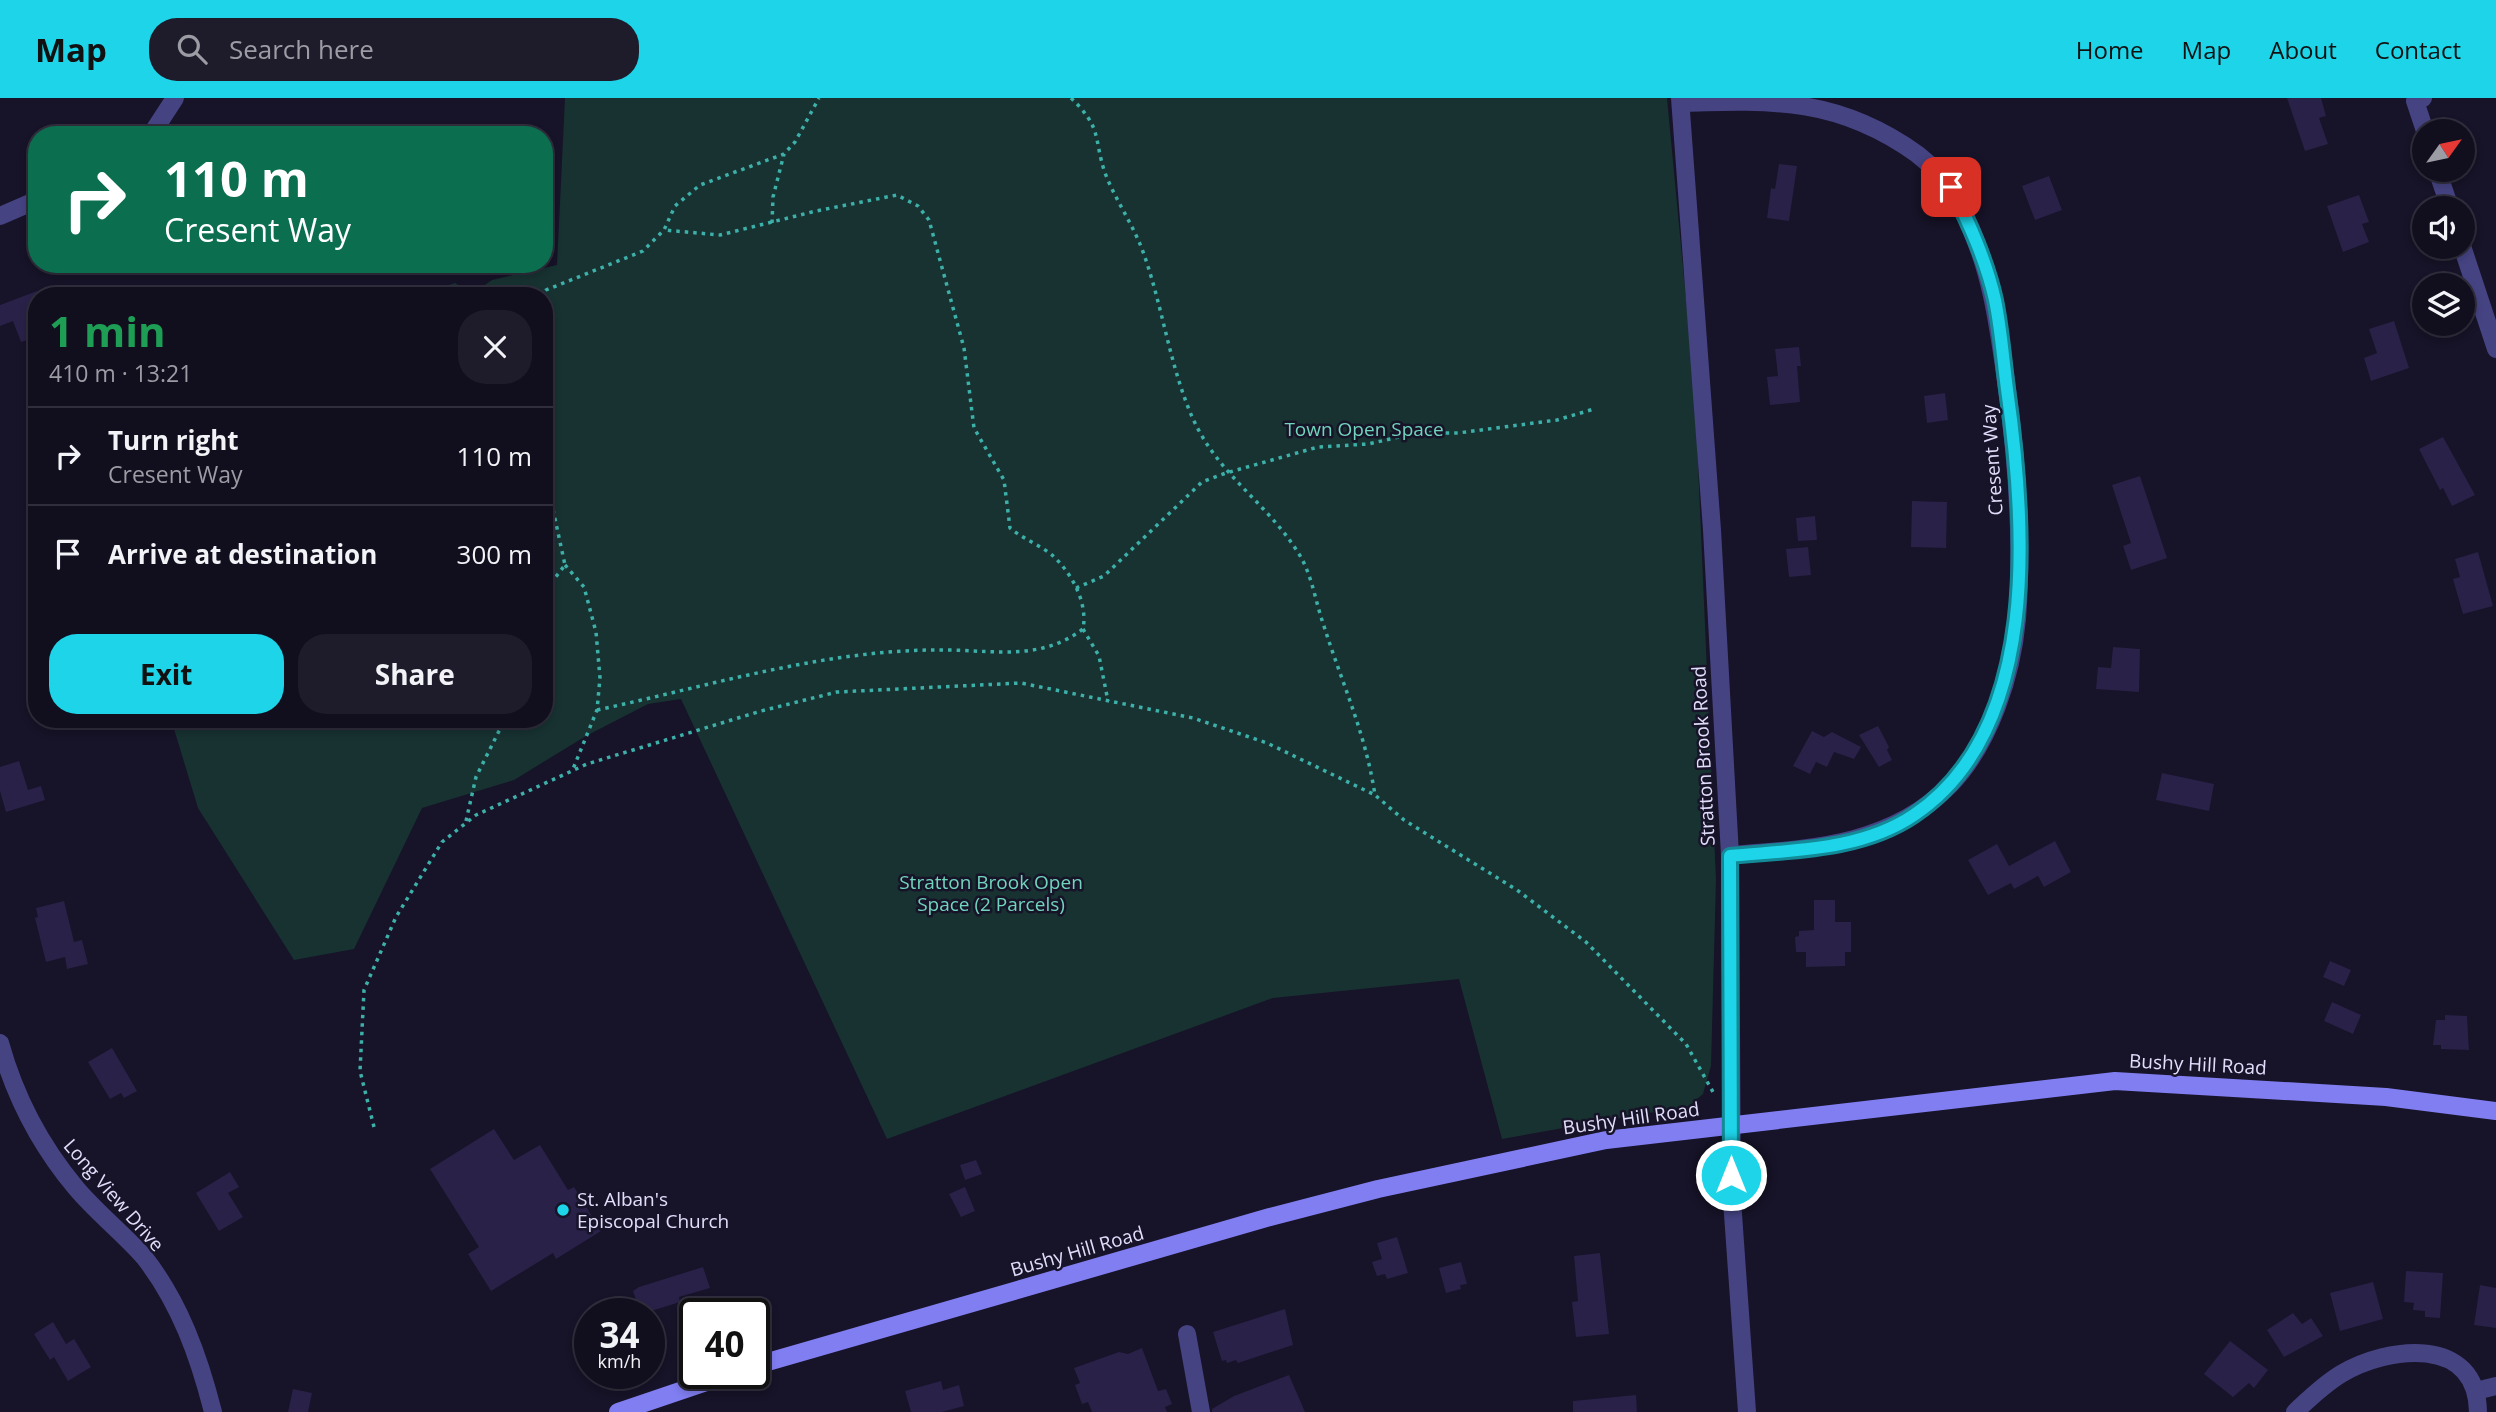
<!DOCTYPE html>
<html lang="en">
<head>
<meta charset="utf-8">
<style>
	:root { --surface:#110e1e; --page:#1e1c2b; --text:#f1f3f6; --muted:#9c9ca4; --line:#302e3c; --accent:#1dd4e8 }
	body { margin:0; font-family:"Open Sans",sans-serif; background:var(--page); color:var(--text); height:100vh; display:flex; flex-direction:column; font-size:26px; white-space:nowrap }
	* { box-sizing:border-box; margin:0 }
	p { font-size:23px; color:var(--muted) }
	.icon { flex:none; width:38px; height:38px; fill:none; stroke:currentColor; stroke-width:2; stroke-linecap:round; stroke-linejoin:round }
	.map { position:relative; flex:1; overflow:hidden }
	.side { position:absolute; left:28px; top:189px; width:525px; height:441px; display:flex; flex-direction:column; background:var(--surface); border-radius:28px; box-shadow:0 4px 10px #0003,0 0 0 2px var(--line) }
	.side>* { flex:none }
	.top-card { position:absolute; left:28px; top:28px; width:525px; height:147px; border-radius:28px; box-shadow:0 4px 10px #0003,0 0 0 2px var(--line); background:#0b6e4f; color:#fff; overflow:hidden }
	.needle { width:46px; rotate:57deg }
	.controls { position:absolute; left:2412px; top:21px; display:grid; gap:14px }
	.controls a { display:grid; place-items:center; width:63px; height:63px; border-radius:50%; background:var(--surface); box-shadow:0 4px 10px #0003,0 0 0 2px var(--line); font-size:35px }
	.speed { position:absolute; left:574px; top:1200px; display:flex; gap:14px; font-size:35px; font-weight:700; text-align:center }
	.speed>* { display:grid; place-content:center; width:91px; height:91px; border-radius:50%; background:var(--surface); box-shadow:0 4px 10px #0003,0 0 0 2px var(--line); line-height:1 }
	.speed small { font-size:18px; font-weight:400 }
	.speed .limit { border:4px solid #111; border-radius:10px; background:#fff; color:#111 }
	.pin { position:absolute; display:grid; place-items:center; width:60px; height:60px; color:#fff; margin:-30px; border-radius:14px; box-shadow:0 4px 10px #0006 }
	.me { position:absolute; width:77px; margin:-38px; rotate:0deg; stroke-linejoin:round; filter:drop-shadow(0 0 5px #0008) }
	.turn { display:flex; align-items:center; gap:24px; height:147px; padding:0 21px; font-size:32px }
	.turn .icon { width:91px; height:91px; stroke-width:2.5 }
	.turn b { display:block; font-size:49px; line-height:60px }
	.round { display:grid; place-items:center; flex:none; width:74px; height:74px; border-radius:28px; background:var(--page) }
	.overview { display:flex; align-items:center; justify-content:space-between; height:119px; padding:0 21px }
	h1 { font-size:42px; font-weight:700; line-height:52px; color:#1e9e55 }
	.primary-button { display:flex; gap:14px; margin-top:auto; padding:14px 21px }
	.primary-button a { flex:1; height:80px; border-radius:28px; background:var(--accent); color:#111; font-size:28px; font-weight:700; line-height:80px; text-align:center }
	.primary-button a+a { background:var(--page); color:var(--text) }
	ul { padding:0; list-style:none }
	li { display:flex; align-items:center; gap:21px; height:98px; padding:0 21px; border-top:2px solid var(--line) }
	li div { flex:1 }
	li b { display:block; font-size:26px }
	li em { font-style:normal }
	header { display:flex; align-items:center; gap:42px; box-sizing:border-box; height:98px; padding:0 35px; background:var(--accent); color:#111 }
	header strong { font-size:33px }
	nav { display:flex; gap:38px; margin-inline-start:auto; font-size:24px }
	.search { width:490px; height:63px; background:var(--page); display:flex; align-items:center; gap:18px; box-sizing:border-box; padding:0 24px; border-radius:28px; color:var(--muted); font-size:26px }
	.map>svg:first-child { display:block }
	.green { fill:#173231 }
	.building { fill:#292147 }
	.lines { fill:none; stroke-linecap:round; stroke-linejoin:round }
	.path { stroke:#3db0a9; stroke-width:3.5; stroke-dasharray:3.5 5; stroke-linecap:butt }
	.minor { stroke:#454382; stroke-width:18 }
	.tertiary { stroke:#454382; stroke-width:18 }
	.secondary { stroke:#817ef2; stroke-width:18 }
	.route-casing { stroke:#138a97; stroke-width:18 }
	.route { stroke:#1dd4e8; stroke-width:12 }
	.poi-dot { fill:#1dd4e8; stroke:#171328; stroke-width:2.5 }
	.labels { text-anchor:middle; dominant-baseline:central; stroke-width:5; stroke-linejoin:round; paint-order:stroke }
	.park-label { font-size:19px; fill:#70d5bc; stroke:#171328 }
	.street-label { font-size:19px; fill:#e1defc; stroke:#171328 }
	.poi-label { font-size:19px; fill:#e1defc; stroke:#171328; text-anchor:start }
</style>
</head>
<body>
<header>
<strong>Map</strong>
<div class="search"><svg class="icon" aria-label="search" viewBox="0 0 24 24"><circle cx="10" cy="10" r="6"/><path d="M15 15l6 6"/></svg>Search here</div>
<nav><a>Home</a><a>Map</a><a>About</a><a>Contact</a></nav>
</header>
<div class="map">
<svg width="2496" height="1314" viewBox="0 0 2496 1314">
	<rect width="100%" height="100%" fill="#171328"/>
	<polygon class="green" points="565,0 1667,0 1695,296 1716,782 1711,968 1703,996 1684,1012 1647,1015 1502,1041 1459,881 1273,900 887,1041 681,601 648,606 586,638 514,682 422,710 354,851 294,862 198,710 171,621 544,621 544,198 415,198 455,185 472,196 492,182 557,167"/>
	<g class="building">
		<polygon points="2287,0 2321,0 2326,18 2319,20 2328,46 2305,53"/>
		<polygon points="1779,66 1797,68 1789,123 1767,120 1771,90 1775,91"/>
		<polygon points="2049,78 2062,112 2035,122 2022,88"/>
		<polygon points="2359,97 2369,124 2362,126 2369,144 2343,154 2327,108"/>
		<polygon points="37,193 37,239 21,244 13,223 0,228 0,207"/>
		<polygon points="2394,223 2409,270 2371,283 2364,260 2377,255 2369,231"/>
		<polygon points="1799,249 1801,268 1797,268 1800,304 1770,307 1767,279 1778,278 1775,251"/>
		<polygon points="1945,295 1948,322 1927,325 1924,298"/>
		<polygon points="2443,339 2475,397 2452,408 2443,390 2440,392 2419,351"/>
		<polygon points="2140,378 2167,460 2131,472 2123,448 2131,445 2112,387"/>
		<polygon points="1912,403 1947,404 1946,450 1911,449"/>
		<polygon points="1815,418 1817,442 1798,443 1796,420"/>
		<polygon points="1808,449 1811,477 1789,479 1786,451"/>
		<polygon points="2478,454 2493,508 2463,516 2453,481 2460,479 2455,461"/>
		<polygon points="2113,549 2140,551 2139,594 2096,591 2098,569 2111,570"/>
		<polygon points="1878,628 1889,649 1887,652 1892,662 1879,669 1859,637"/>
		<polygon points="1812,633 1824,639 1832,634 1861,649 1854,661 1834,654 1827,669 1816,664 1810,676 1793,668"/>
		<polygon points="19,663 28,692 41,688 45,702 6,714 0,693 0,669"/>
		<polygon points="2162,675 2214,686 2209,713 2156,702"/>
		<polygon points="2055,743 2071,774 2044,789 2038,778 2014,791 2011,785 1988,797 1968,762 1997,746 2009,768"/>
		<polygon points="1814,802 1835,802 1835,824 1851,824 1851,854 1845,854 1845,868 1806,869 1806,854 1796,854 1795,839 1799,838 1799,833 1814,832"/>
		<polygon points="64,803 74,844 82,842 88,866 67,871 65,859 46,864 35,820 38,819 36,810"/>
		<polygon points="2330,863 2351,872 2344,888 2323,879"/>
		<polygon points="2332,904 2361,917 2353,936 2324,923"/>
		<polygon points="2445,917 2467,918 2469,952 2441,951 2441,947 2433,947 2436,922 2445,922"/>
		<polygon points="112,950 137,993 124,1000 121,995 110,1001 88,964"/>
		<polygon points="494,1031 514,1062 540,1047 568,1092 574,1089 601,1133 556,1161 553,1155 491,1193 468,1156 479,1149 430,1071"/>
		<polygon points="976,1062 982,1076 965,1082 960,1067"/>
		<polygon points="230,1074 239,1089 228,1095 243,1119 219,1133 196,1095"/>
		<polygon points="965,1089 975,1113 961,1119 949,1096"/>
		<polygon points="1397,1139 1408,1175 1387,1181 1385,1176 1377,1178 1372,1164 1382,1161 1377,1145"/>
		<polygon points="1600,1155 1609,1236 1576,1239 1572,1204 1578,1203 1574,1158"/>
		<polygon points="1461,1164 1467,1186 1460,1187 1461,1191 1446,1195 1439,1170"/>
		<polygon points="703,1169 710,1190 679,1199 680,1204 648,1214 646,1209 639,1211 633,1193 639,1189"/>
		<polygon points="2406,1173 2443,1175 2440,1220 2425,1219 2425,1213 2413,1212 2414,1205 2404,1204"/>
		<polygon points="2373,1184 2383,1221 2340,1233 2330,1195"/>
		<polygon points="2480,1187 2496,1190 2496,1230 2474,1227"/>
		<polygon points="1285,1211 1293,1247 1238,1265 1236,1262 1227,1265 1226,1262 1222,1263 1213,1234"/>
		<polygon points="2293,1215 2302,1226 2311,1220 2323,1238 2284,1259 2267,1232"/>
		<polygon points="53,1224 66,1246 74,1241 91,1269 68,1283 54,1259 50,1262 34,1236"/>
		<polygon points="2230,1243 2268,1272 2254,1290 2249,1285 2233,1299 2204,1276"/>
		<polygon points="1142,1250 1158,1293 1166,1291 1172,1306 1165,1309 1167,1314 1092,1314 1088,1304 1082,1306 1075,1287 1080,1285 1074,1270 1119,1254 1128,1256"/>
		<polygon points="1289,1277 1305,1314 1212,1314 1212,1311 1234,1298"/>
		<polygon points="941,1283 943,1292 959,1287 964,1308 942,1314 911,1314 905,1293"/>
		<polygon points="293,1291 312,1295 308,1314 288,1314"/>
		<polygon points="1636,1297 1637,1314 1573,1314 1573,1303"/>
	</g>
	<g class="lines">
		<g class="path">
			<path d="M1071 0C1103 31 1093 39 1105 75 1115 101 1132 125 1142 151 1161 202 1168 258 1188 309 1213 375 1264 400 1299 456 1312 477 1315 502 1323 525 1342 586 1365 633 1375 697L1404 722 1517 792 1586 844 1686 946 1713 994"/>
			<polyline points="772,125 773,99 784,56"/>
			<polyline points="539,198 546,192 643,153 664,132 675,108 700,87 784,56 795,44 819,0"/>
			<polyline points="544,370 565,467 544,494"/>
			<polyline points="565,467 584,489 596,534 600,580 597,612 573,671"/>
			<polyline points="1076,490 1104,478 1202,384 1226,375 1318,349 1368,346 1417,335 1458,335 1557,322 1594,311"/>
			<polyline points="1083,531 1099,558 1108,603"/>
			<path d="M597 612C714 587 829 550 949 552 998 553 1042 562 1083 531 1088 505 1072 475 1052 457 1040 447 1023 441 1010 430L1004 382 974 330 964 250 929 122 918 108 897 97 816 113 720 137 664 132"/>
			<polyline points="466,723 476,679 505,621"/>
			<polyline points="374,1029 360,973 364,892 396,819 442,744 476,717 587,666 761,613 837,594 1021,585 1193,620 1267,645 1375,697"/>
		</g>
		<g class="minor">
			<polyline points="2423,0 2415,3 2425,33"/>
			<path d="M1681 5C1775 2 1839 0 1917 56 1928 65 1942 77 1951 88 1957 97 1961 110 1966 120 1991 172 1998 226 2006 283 2017 361 2023 442 2017 521 2012 577 1990 645 1951 686 1891 748 1810 751 1730 757"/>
			<polyline points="151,37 175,0"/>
			<polyline points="2437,72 2450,110"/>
			<polyline points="0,118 37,102"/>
			<polyline points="2462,148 2496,251"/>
			<path d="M0 945C15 999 40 1047 76 1090 97 1115 123 1135 144 1159 180 1205 199 1259 213 1314"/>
			<polyline points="1187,1236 1201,1314"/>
			<polyline points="2476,1293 2496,1288"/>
			<path d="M2295 1314C2310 1300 2323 1287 2341 1276 2388 1248 2477 1237 2478 1314"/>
		</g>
		<polyline class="tertiary" points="1680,0 1712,432 1730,757 1732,1102 1747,1314"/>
		<g class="secondary">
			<polyline points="754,1268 1270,1119 1378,1091 1606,1042 2115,983 2386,999 2496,1013"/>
			<polyline points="618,1314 730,1276"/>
		</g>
	</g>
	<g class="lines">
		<g class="route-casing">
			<path id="route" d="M1731 1077 1730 758C1791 752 1861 753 1914 717 2042 631 2026 425 2007 291 2003 261 2001 231 1995 202 1986 162 1969 125 1951 89"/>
		</g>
		<use href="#route" class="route"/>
	</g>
	<circle class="poi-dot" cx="563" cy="1112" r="7"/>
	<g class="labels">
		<g class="park-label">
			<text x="1364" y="331">Town Open Space</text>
			<text x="991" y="784">Stratton Brook Open<tspan x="991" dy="22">Space (2 Parcels)</tspan></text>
		</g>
		<g class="street-label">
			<text transform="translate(1992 362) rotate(-94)">Cresent Way</text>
			<text transform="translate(1703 658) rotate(-93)">Stratton Brook Road</text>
			<text transform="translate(2198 966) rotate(3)">Bushy Hill Road</text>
			<text transform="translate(1631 1020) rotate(-8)">Bushy Hill Road</text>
			<text transform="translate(114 1097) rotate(49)">Long View Drive</text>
			<text transform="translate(1077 1153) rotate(-16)">Bushy Hill Road</text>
		</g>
		<g class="poi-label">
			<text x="577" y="1101">St. Alban's<tspan x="577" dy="22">Episcopal Church</tspan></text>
		</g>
	</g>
</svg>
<div class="controls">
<a><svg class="needle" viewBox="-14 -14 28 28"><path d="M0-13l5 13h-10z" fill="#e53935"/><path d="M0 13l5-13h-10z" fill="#9c9ca4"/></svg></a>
<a><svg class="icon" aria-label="sound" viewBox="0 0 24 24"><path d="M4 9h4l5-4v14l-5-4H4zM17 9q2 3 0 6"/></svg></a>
<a><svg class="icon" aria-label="layers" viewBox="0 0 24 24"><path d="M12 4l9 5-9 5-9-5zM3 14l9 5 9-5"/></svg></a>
</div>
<div class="speed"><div>34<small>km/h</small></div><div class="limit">40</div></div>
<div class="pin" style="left:1951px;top:89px;background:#d93025"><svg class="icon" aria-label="arrive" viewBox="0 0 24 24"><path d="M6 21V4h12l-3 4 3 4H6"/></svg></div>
<svg class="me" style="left:1731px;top:1077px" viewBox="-20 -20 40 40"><circle r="17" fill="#1dd4e8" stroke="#fff" stroke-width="3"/><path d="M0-11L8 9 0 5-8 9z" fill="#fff"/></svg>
<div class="top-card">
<div class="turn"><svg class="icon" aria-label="right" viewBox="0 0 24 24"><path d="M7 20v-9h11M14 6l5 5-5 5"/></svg><div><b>110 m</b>Cresent Way</div></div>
</div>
<section class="side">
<div class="overview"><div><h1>1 min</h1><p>410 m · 13:21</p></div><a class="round"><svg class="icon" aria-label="close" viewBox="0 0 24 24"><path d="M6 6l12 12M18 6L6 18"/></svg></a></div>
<ul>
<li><svg class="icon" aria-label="right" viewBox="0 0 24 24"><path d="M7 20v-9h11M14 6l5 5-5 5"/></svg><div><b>Turn right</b><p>Cresent Way</p></div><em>110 m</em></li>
<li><svg class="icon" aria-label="arrive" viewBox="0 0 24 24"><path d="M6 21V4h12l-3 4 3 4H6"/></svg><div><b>Arrive at destination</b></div><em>300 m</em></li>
</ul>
<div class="primary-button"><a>Exit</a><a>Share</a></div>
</section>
</div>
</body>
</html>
